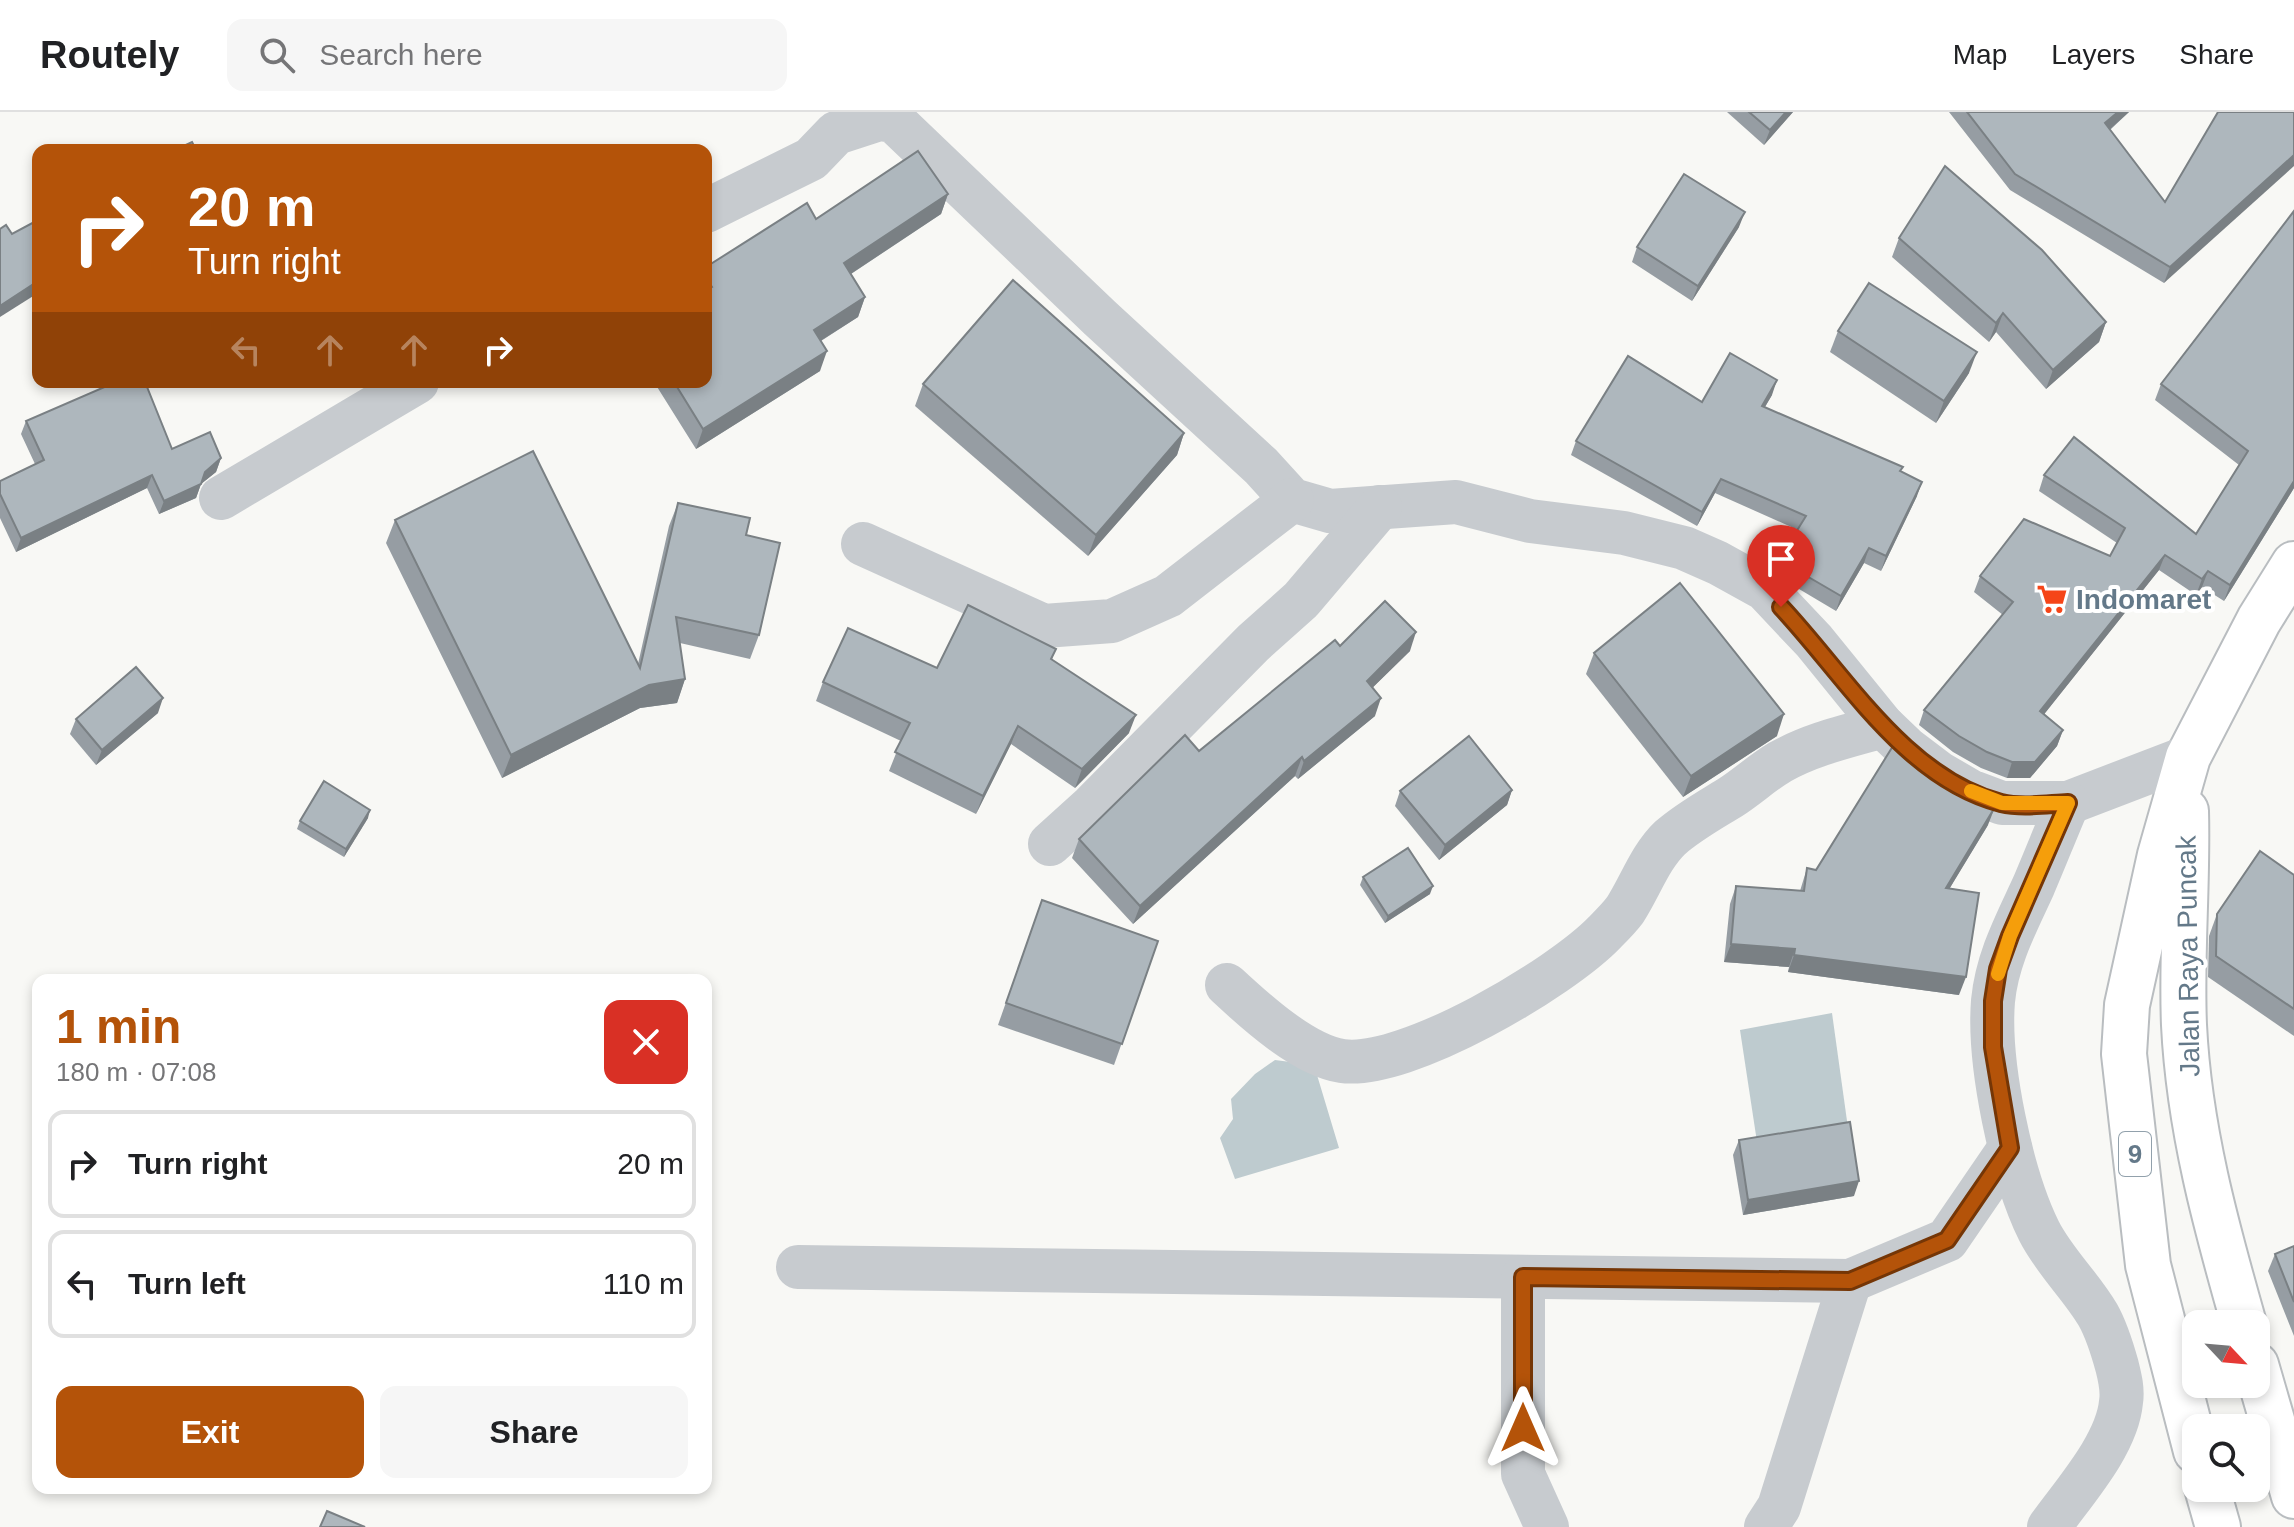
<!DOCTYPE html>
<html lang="en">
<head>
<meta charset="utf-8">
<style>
	:root { --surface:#fff; --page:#f6f6f6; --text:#202124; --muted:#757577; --line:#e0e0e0; --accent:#b45309 }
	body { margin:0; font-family:Arial,sans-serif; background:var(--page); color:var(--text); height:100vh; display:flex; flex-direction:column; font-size:30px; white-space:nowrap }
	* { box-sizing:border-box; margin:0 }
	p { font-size:26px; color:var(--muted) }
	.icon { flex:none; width:44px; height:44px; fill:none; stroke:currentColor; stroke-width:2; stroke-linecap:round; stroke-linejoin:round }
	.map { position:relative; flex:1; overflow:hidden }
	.panel { position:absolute; left:32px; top:862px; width:680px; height:520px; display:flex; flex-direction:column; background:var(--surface); border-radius:16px; box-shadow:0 4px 12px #0003 }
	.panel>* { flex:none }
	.guide { position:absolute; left:32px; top:32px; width:680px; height:244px; border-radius:16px; box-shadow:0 4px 12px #0003; background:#b45309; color:#fff; overflow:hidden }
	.needle { width:52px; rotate:116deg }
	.controls { position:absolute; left:2182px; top:1198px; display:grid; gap:16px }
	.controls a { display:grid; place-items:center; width:88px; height:88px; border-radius:16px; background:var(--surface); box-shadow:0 4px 12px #0003; font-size:40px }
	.pin { position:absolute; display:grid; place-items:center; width:68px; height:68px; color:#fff; margin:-82px -34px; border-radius:50% 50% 50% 0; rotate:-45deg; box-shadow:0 0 8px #0007 }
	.pin .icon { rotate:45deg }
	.me { position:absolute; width:88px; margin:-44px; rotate:0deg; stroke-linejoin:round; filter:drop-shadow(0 0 6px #0008) }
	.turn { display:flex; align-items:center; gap:28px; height:168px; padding:0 24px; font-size:36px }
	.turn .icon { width:104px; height:104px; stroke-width:2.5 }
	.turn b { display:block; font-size:56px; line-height:68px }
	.lanes { display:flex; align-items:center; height:76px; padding:0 24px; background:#0003; justify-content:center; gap:40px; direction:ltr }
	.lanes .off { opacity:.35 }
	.round { display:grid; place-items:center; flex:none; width:84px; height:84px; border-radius:16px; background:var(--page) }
	.head { display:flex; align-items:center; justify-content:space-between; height:136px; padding:0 24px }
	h1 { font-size:48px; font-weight:800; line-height:60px; color:var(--accent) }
	.cta { display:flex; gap:16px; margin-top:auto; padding:16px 24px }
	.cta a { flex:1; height:92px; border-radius:16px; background:var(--accent); color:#fff; font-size:32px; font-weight:800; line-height:92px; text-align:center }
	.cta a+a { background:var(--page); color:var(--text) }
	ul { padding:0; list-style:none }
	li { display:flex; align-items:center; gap:24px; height:108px; margin:0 16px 12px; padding:0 8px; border:4px solid var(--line); border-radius:16px }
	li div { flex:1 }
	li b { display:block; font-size:30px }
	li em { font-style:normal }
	header { display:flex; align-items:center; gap:48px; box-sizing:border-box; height:112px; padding:0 40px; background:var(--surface); border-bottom:2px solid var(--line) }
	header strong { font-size:38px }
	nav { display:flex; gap:44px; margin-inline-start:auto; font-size:28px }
	.search { width:560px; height:72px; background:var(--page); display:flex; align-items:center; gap:20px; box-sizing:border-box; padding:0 28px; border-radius:16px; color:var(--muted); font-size:30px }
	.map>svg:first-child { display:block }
	.water { fill:#becbcf }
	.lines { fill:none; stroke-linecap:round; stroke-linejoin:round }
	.trunk-casing { stroke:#b9bdc0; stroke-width:48 }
	.minor { stroke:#c7cbcf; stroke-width:44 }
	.trunk { stroke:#fff; stroke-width:44 }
	.wall { fill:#969da3 }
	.shaded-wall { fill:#7a8084 }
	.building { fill:#aeb7bd; stroke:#7a8084; stroke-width:2 }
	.route-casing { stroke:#753606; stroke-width:20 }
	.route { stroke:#b45309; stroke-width:14 }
	.slow { stroke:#f59e0b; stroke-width:14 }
	.labels { text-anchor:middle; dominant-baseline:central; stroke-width:8; stroke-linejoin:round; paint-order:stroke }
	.shield { fill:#fff; stroke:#92a1ac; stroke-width:2 }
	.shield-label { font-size:26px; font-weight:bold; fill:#647989 }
	.poi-label { font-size:28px; font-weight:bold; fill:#647989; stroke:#fff; text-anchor:start }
	.street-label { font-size:28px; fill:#647989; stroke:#fff }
</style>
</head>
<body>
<header>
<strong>Routely</strong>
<div class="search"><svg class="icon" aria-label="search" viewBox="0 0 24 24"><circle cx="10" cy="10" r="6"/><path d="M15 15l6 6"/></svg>Search here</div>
<nav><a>Map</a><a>Layers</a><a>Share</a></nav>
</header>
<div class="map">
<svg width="2294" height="1415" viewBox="0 0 2294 1415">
	<rect width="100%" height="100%" fill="#f8f8f5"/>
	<g class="water">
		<polygon points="1832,901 1848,1016 1757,1030 1740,918"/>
		<polygon points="1275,948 1314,953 1339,1036 1235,1067 1220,1026 1233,1007 1231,987 1255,962"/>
	</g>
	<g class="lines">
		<g class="trunk-casing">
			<g id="trunk">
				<path d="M2186 699C2188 771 2181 842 2184 913 2189 1016 2216 1114 2244 1212"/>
				<polyline points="2256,1253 2294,1384"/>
				<polyline points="2196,1339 2148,1153 2124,942 2127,893 2160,743 2188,645 2259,508 2294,452"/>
				<polyline points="2207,1376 2218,1415"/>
			</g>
		</g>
		<g class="minor">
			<polyline points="706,99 811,47 836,21 879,7 894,9 1100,206 1261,354 1292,388 1330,399 1456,390 1530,409 1624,421 1684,436 1718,451 1765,477 1814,529 1883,614 1906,636 1939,661 1970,679 2002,691 2068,691 2188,645"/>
			<polyline points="221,386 417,270"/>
			<polyline points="863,432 1044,514 1112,509 1168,484 1292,388"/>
			<polyline points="1050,732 1092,694 1253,531 1301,488 1380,395"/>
			<path d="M1227 873C1255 899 1303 943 1342 949 1406 958 1561 866 1605 820 1612 813 1619 806 1625 798 1640 775 1650 745 1670 726 1688 710 1710 698 1731 685 1748 674 1763 660 1780 650 1812 632 1848 624 1883 614"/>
			<polyline points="798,1155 1850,1169 1947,1128 2010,1036"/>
			<polyline points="1523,1165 1523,1362 1547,1415"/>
			<polyline points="1766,1415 1779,1395 1850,1169"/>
			<path d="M2049 1415C2074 1380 2117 1333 2121 1290 2123 1278 2120 1266 2117 1254 2112 1236 2107 1219 2098 1203 2081 1174 2054 1149 2039 1119 2011 1062 1988 952 1993 889 1997 847 2016 812 2033 775 2045 747 2056 719 2068 691"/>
		</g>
		<use href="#trunk" class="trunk"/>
	</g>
	<g class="wall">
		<polygon points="1727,0 1793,0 1764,33"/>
		<polygon points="1949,0 2129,0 2110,18 2165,90 2294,0 2164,171 2010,78"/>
		<polygon points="948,82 941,102 851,162 865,185 858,205 821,229 820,259 696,337 654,270 706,270 706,155 816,107"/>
		<polygon points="2294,99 2294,376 2224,489 2202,475 2196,483 2159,458 2044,602 2063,618 2057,634 2030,666 2007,666 1981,656 1953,640 1919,613 1924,598 2003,503 1974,480 1980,464 2110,444 2117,431 2039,379 2044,363 2196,422 2239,353 2155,288 2161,272"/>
		<polygon points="1739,115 1692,189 1632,150 1637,135"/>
		<polygon points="1899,126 2106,210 2099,230 2046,277 1996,220 1989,230 1892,145"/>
		<polygon points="1838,219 1969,261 1936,311 1830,240"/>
		<polygon points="923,272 1184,321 1177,343 1088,444 915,294"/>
		<polygon points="1772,283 1765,295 1901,360 1917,384 1881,459 1864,451 1836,499 1799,477 1778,456 1783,441 1798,418 1715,381 1697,414 1571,343 1576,329 1702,290"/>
		<polygon points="26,309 172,337 221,346 216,360 201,372 196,386 159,402 147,376 16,440 0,406 0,369 35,352 21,322"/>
		<polygon points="678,391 746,423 759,523 750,547 680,531 685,567 677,591 640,596 502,666 386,431 395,408 638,552 669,414"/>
		<polygon points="1340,534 1410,539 1373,575 1375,604 1298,667 1295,664 1133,812 1072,746 1079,727"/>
		<polygon points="1056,537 1052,547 1129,621 1075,676 1011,632 976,702 889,659 901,629 816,589 823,570 937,556"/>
		<polygon points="1594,541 1777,624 1683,685 1586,562"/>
		<polygon points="158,601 96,653 70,622 76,607"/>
		<polygon points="1512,678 1507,693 1439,748 1395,694 1400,679"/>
		<polygon points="368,706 344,745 297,717 300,709"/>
		<polygon points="1988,713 1949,777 1959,883 1788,860 1789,855 1724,850 1730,792 1736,774 1800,779 1807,756 1816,758"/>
		<polygon points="2294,763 2294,924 2208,865 2209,824 2217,802"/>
		<polygon points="1363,765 1430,782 1385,811 1360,773"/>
		<polygon points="1042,788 1158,829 1114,953 998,913"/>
		<polygon points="1739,1028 1854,1084 1743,1103 1733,1043"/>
		<polygon points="2294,1134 2294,1224 2268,1159 2275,1142"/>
	</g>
	<g class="shaded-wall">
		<polygon points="1786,0 1793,0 1764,33 1770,18"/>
		<polygon points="2118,0 2129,0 2099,27 2105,11"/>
		<polygon points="2294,43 2294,54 2164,171 2170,155"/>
		<polygon points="948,82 941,102 837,171 844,151"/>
		<polygon points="1745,100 1739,115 1692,189 1698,174"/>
		<polygon points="38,169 38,181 0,205 0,194"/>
		<polygon points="865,185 858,205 806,238 814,218"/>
		<polygon points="2003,201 1996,220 1989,230 1996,211"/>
		<polygon points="2106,210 2099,230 2046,277 2053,258"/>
		<polygon points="827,239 820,259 696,337 703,317"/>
		<polygon points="1977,240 1969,261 1936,311 1944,289"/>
		<polygon points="1777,268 1772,283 1757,308 1762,294"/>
		<polygon points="1184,321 1177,343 1088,444 1096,423"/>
		<polygon points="221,346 216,360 201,372 196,386 159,402 164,389"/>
		<polygon points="152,363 147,376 16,440 21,426"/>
		<polygon points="1721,367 1715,381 1697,414 1702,400"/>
		<polygon points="2294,369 2294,376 2224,489 2230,473"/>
		<polygon points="1922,370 1917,384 1881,459 1886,444"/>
		<polygon points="1869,436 1864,451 1836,499 1841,484"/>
		<polygon points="2165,443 2159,458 2034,615 2040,599"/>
		<polygon points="2208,459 2202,475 2196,483 2202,467"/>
		<polygon points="1416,520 1410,539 1361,587 1367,569"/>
		<polygon points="685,567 677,591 640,596 502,666 511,643 649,573"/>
		<polygon points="163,586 158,601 96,653 102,638"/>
		<polygon points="1381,586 1375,604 1298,667 1304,649"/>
		<polygon points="1784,602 1777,624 1683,685 1691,664"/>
		<polygon points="1136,603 1129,621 1075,676 1082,657"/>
		<polygon points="1018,614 1011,632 976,702 983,684"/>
		<polygon points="2063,618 2057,634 2030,666 2007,666 2012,650"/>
		<polygon points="1302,645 1295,664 1133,812 1140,794"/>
		<polygon points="1512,678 1507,693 1439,748 1445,733"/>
		<polygon points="1995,695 1988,713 1939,794 1946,776"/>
		<polygon points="370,698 368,706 344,745 346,737"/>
		<polygon points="1433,774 1430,782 1385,811 1388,804"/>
		<polygon points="1731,832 1795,837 1789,855 1724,850"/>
		<polygon points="1794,843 1966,865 1959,883 1788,860"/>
		<polygon points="1859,1069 1854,1084 1743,1103 1748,1088"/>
	</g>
	<g class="building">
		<polygon points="1749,0 1786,0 1770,18"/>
		<polygon points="1967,0 2118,0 2105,11 2165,90 2218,0 2294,0 2294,43 2170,155 2015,62"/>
		<polygon points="192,30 196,38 175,38"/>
		<polygon points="918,39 948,82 844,151 865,185 814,218 827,239 703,317 674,270 706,270 706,179 712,175 706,166 706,155 807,91 816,107"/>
		<polygon points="1945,54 2042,138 2106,210 2053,258 2003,201 1996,211 1899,126"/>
		<polygon points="1684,62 1745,100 1698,174 1637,135"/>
		<polygon points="2294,99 2294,369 2230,473 2208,459 2202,467 2165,443 2040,599 2063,618 2035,650 2012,650 1987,640 1959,624 1924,598 2013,490 1980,464 2024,407 2110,444 2125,416 2044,363 2074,325 2196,422 2248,339 2161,272"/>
		<polygon points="38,108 38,169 0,194 0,117 6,113 12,122"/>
		<polygon points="1013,168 1184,321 1096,423 923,272"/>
		<polygon points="1869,171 1977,240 1944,289 1838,219"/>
		<polygon points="1730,241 1777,268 1762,294 1903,355 1900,359 1922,370 1886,444 1869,436 1841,484 1805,463 1783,441 1806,404 1721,367 1702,400 1576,329 1628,244 1702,290"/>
		<polygon points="116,270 145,270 172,337 210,320 221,346 205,360 201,372 164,389 152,363 21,426 0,382 0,369 44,348 26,309"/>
		<polygon points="533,339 640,556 678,391 750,406 746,423 780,431 759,523 676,505 685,567 649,573 511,643 395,408"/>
		<polygon points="1680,471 1784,602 1691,664 1594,541"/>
		<polygon points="1385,489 1416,520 1367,569 1381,586 1304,649 1302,645 1140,794 1079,727 1185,623 1199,639 1335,528 1340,534"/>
		<polygon points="968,493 1056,537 1051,547 1136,603 1082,657 1018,614 983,684 895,640 910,611 823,570 848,516 937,556"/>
		<polygon points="136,555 163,586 102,638 76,607"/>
		<polygon points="1469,624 1512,678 1445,733 1400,679"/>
		<polygon points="1893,634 1930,663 1964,683 1995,695 1946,776 1979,781 1966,865 1794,843 1795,837 1731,832 1736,774 1804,779 1807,756 1816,758"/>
		<polygon points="324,669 370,698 346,737 300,709"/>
		<polygon points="1408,736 1433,774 1388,804 1363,765"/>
		<polygon points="2260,739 2294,763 2294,897 2216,844 2217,802"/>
		<polygon points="1042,788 1158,829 1122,932 1006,891"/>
		<polygon points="1850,1010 1859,1069 1748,1088 1739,1028"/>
		<polygon points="2294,1134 2294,1190 2275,1142"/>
		<polygon points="327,1399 365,1415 320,1415"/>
	</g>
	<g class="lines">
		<g class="route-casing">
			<path id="route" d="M1523 1316V1165L1850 1169 1947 1128 2010 1036 1993 935V889L1998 857 2010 824 2068 691C2047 692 2022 696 2001 691 1905 666 1845 563 1781 495"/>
		</g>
		<use href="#route" class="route"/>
		<polyline class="slow" points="1971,679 2002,691 2068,691 2010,824 1998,862"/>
	</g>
	<defs>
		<g id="supermarket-bare" transform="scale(2.4)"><path d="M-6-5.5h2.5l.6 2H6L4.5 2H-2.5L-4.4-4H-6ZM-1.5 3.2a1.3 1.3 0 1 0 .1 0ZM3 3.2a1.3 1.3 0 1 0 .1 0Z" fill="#f54518" stroke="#fff" stroke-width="2.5" paint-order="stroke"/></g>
	</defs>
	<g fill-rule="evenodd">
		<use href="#supermarket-bare" x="2052" y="487"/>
	</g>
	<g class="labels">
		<rect class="shield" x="2119" y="1020" width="32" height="44" rx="6"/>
		<g class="shield-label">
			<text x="2135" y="1042">9</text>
		</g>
		<g class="poi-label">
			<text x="2076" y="487">Indomaret</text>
		</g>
		<g class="street-label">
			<text transform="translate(2188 844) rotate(-91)">Jalan Raya Puncak</text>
		</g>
	</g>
</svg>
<div class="controls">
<a><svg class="needle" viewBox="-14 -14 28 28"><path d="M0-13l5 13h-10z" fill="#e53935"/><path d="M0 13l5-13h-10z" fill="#757577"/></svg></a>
<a><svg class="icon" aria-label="search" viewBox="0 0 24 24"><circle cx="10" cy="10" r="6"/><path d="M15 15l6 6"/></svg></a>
</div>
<div class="pin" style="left:1781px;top:495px;background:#d93025"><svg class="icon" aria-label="arrive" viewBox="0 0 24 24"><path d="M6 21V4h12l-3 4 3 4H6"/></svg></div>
<svg class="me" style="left:1523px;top:1316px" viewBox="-20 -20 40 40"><path d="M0-17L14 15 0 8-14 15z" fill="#b45309" stroke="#fff" stroke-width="4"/></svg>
<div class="guide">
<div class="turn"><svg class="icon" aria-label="right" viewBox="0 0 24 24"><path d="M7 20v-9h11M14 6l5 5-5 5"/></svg><div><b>20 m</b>Turn right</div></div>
<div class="lanes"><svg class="icon off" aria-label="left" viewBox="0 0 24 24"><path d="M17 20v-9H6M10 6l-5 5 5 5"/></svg><svg class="icon off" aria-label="ahead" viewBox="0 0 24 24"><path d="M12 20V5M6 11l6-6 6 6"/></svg><svg class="icon off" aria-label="ahead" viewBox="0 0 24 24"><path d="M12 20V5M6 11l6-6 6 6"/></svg><svg class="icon" aria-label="right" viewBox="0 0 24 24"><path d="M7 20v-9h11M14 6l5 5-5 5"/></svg></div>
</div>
<section class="panel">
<div class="head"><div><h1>1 min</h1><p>180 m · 07:08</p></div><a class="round" style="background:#d93025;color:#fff"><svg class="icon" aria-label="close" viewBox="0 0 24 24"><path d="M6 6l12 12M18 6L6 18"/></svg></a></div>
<ul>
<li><svg class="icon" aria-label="right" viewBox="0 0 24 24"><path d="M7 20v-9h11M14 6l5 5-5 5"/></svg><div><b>Turn right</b></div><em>20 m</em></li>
<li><svg class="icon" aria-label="left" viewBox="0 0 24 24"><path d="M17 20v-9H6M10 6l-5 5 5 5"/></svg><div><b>Turn left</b></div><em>110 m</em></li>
</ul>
<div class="cta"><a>Exit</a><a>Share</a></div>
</section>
</div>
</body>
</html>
